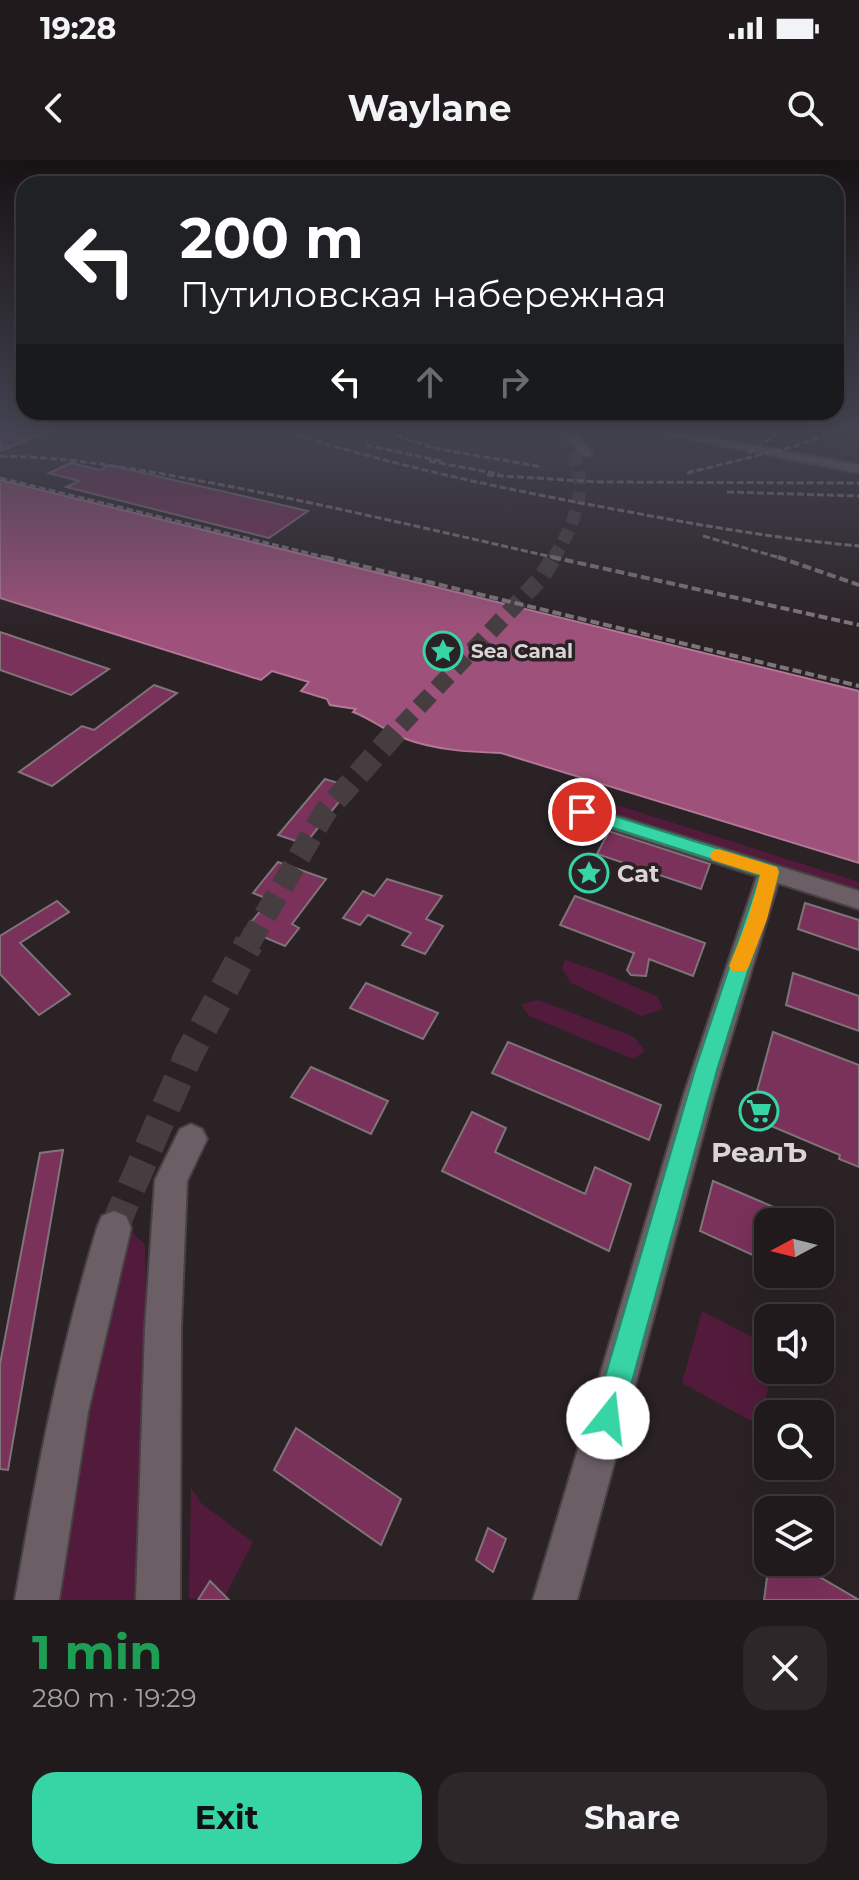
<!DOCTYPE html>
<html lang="en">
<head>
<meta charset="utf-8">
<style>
	:root { --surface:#201a1c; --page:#2d2729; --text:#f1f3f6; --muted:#a2a1a3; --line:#3d383b; --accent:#37d4a6 }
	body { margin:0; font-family:Montserrat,sans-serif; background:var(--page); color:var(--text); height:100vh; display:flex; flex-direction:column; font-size:30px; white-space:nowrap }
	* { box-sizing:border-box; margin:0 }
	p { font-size:26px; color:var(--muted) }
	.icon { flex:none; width:44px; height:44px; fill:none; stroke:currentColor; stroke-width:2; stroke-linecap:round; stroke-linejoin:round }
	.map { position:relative; height:1440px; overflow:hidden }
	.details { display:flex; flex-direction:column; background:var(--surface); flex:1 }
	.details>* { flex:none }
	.banner { position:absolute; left:16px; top:16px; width:828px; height:244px; border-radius:24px; box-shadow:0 8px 32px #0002,0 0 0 2px var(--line); background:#202124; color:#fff; overflow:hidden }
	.needle { width:52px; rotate:263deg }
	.controls { position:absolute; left:754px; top:1048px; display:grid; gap:16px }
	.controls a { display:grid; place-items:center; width:80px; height:80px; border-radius:16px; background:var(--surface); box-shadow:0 8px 32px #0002,0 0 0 2px var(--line); font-size:40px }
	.pin { position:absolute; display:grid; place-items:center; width:68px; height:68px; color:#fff; margin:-34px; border:4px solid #fff; border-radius:50%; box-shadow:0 2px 8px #0007 }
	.me { position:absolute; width:88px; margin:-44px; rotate:16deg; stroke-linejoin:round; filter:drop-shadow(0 0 6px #0008) }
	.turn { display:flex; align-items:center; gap:28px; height:168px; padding:0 32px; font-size:36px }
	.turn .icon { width:104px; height:104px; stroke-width:2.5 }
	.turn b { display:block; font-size:56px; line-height:68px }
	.lanes { display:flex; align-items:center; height:76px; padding:0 32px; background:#0003; justify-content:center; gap:40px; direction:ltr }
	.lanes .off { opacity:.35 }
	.round { display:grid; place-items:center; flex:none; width:84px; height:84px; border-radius:24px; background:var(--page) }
	.headline { display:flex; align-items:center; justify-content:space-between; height:136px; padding:0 32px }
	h1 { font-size:48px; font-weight:700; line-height:60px; color:#1e9e55 }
	.cta { display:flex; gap:16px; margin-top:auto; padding:16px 32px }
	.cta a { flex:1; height:92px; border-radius:24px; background:var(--accent); color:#111; font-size:32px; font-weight:700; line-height:92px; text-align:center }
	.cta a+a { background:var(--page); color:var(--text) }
	.status { display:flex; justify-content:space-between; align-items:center; height:56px; padding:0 40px; background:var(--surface); direction:ltr }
	.status svg { height:22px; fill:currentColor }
	header { display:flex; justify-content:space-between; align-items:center; height:104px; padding:0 32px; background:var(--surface); font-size:36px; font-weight:700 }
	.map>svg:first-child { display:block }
	.green { fill:#531b3b }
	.water { fill:#9e517a; stroke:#b17996; stroke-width:2 }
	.building { fill:#7a315a; stroke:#7f7479; stroke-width:2 }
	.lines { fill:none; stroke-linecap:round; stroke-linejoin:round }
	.minor-tunnel-far3 { stroke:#463d41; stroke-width:13; stroke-dasharray:13 7; stroke-linecap:butt }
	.minor-tunnel-far2 { stroke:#463d41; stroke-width:17; stroke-dasharray:17 9; stroke-linecap:butt }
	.minor-tunnel-far1 { stroke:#463d41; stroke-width:23; stroke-dasharray:23 11; stroke-linecap:butt }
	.minor-tunnel { stroke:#463d41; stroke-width:29; stroke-dasharray:29 15; stroke-linecap:butt }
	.minor-casing { stroke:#484043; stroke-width:4 }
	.minor { fill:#6b5f65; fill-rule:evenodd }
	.rail-far1 { stroke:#7e7679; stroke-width:3; stroke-dasharray:7 3; stroke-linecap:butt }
	.rail { stroke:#7e7679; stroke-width:4; stroke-dasharray:9 4; stroke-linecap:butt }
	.route { fill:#37d4a6; stroke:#248a6c; stroke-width:2 }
	.slow { fill:#f59e0b }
	.labels { text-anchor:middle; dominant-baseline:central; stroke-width:7; stroke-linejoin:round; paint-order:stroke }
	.far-poi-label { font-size:20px; font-weight:bold; fill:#dcd5d8; stroke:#2b2226; text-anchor:start }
	.poi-label { font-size:24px; font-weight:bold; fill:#dcd5d8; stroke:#2b2226; text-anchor:start }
	.near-poi-label { font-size:28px; font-weight:bold; fill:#dcd5d8; stroke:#2b2226 }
</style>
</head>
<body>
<div class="status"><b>19:28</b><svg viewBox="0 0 49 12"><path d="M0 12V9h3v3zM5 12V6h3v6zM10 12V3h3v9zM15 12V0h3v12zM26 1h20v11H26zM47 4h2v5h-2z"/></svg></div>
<header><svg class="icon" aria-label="back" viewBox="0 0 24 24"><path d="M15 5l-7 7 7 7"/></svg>Waylane<svg class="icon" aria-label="search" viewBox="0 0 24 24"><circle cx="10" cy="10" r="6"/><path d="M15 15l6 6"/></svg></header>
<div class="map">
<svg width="859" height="1440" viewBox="0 0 859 1440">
	<rect width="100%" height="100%" fill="#2b2226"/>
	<g class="green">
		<polygon points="604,641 859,722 859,730 600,648"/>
		<polygon points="565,800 606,814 658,837 663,849 642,856 571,823 562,808"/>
		<polygon points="539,840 634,877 645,891 633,899 529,856 521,844"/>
		<polygon points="128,1068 145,1085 146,1146 134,1440 55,1440 71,1318"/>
		<polygon points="702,1151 768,1185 768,1210 772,1210 760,1266 682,1223"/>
		<polygon points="191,1328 201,1343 253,1382 225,1436 189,1439"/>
	</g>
	<path class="water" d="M0 320 859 531V703L501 593C468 592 435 590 403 578 385 571 372 559 353 552L356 549 330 545 327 539 301 531 309 522 272 511 261 520 0 438Z"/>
	<g class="building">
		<polygon points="0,269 53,269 53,270 0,291"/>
		<polygon points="71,303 100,310 109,305 308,351 269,378 66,327 79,321 49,313"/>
		<polygon points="0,472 12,476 109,509 71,535 0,510"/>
		<polygon points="154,525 177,533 52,626 19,612 82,566 94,570"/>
		<polygon points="325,619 351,627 305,684 278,675"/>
		<polygon points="609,671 710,704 701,729 597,694"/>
		<polygon points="278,702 326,719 292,764 299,768 285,786 245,769 270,740 253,733"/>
		<polygon points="387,719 442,736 426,759 443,766 425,794 402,785 411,773 368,755 360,765 343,758 363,731 374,736"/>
		<polygon points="575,736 705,783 693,816 649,799 646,816 631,815 627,810 634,793 560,765"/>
		<polygon points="57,741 69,752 20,783 70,834 39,855 0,814 0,776"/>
		<polygon points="805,743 859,760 859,790 798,769"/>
		<polygon points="793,813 859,836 859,871 786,845"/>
		<polygon points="366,823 438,853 423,879 350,848"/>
		<polygon points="773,872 859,905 859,1007 839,999 840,995 750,957"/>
		<polygon points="508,882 661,945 649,980 492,913"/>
		<polygon points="311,907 388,941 371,974 291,937"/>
		<polygon points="472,952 506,968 495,992 585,1034 595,1007 631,1024 609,1091 442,1011"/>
		<polygon points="63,990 8,1310 0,1309 0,1204 40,993"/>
		<polygon points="713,1021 776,1048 774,1062 768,1062 766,1101 700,1071"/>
		<polygon points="296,1268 401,1339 381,1385 274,1310"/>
		<polygon points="488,1368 506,1379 493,1412 476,1400"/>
		<polygon points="769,1402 794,1402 859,1440 764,1440"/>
		<polygon points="210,1421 229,1440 198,1440"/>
	</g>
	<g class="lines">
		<path class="minor-tunnel-far3" d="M553 399C580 356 595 311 556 269"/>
		<polyline class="minor-tunnel-far2" points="401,566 541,418 554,397"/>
		<polyline class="minor-tunnel-far1" points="248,785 325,652 403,564"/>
		<polyline class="minor-tunnel" points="114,1068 189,894 249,783"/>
		<g class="minor-casing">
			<g id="minor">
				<polygon points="562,269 574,269 592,293 590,296 582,296"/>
				<polygon points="639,269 665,269 859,305 859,313"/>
				<polygon points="582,645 859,731 859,749 778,723 714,934 577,1440 533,1440 684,934 757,716 574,657 571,652 574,647"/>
				<polygon points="191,964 202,969 207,979 187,1021 181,1168 180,1440 136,1440 145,1168 155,1020 180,969"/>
				<path d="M114 1051 126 1056 131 1068 88 1252 59 1440H15C36 1314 60 1190 97 1068L102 1056Z"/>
			</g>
		</g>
		<use href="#minor" class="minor"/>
		<g class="rail-far1">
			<path d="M277 269C389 305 503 329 619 350 699 365 778 379 859 386"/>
			<polyline points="377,269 433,288 543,307"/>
			<polyline points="366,285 441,301"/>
			<polyline points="748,293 784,269"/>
			<path d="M0 296C78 297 152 312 228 326 340 348 450 374 561 399"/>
			<polyline points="429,301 499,314"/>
			<polyline points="687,313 799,285 840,269"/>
			<polyline points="487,315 599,322 859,323"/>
			<polyline points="0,318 333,399"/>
			<polyline points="727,332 859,336"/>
			<polyline points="703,376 784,399"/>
		</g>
		<g class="rail">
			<polyline points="325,397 859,526"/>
			<polyline points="552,397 859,465"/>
			<polyline points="778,397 859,425"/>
		</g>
	</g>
	<linearGradient id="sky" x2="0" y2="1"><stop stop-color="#181315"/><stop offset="0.57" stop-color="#444452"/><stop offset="1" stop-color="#444452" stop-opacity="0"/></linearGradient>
	<rect width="859" height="471" fill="url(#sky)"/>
	<polygon class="route" points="582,646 777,707 779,712 717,910 622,1258 618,1268 608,1273 597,1268 593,1258 695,910 760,715 576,656 573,652"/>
	<polygon class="slow" points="718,689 777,707 779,712 767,759 749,806 746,811 732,811 729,806 748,759 760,715 712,700 710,695 712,691"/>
	<defs>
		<g id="sight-ring" transform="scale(2)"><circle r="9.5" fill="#2b2226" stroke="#37d4a6" stroke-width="1.5"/><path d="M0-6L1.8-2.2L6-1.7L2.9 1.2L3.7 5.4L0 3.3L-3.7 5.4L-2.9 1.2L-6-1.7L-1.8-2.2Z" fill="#37d4a6"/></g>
		<g id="supermarket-ring" transform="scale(2)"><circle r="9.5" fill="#2b2226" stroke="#37d4a6" stroke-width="1.5"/><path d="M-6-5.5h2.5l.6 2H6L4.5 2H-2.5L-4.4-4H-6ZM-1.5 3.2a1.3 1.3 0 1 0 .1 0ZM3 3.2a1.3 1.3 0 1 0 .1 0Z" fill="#37d4a6"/></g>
	</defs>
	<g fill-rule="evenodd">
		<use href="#sight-ring" x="443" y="491"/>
		<use href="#sight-ring" x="589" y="713"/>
		<use href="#supermarket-ring" x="759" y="951"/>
	</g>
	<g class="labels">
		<g class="far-poi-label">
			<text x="471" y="491">Sea Canal</text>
		</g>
		<g class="poi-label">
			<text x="617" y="713">Cat</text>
		</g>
		<g class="near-poi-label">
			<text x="759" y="992">РеалЪ</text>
		</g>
	</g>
</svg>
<div class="controls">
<a><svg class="needle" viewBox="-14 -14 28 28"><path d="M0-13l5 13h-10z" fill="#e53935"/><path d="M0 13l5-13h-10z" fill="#a2a1a3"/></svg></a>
<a><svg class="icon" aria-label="sound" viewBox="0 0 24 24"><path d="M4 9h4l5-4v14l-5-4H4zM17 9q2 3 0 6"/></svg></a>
<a><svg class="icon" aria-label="search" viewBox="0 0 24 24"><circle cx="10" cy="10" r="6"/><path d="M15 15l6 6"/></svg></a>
<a><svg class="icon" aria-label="layers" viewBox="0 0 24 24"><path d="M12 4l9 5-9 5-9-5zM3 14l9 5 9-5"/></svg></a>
</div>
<div class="pin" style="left:582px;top:652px;background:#d93025"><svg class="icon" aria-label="arrive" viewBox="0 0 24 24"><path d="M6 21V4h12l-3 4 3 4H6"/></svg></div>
<svg class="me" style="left:608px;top:1258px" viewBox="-20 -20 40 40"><circle r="19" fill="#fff"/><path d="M0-13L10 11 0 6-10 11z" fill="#37d4a6"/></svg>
<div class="banner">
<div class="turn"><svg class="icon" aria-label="left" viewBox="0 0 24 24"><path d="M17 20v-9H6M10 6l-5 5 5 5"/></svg><div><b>200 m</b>Путиловская набережная</div></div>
<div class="lanes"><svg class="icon" aria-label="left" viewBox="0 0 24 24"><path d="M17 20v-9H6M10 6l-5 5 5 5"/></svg><svg class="icon off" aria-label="ahead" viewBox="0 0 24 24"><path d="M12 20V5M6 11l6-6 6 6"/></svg><svg class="icon off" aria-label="right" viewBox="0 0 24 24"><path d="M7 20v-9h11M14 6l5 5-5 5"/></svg></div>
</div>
</div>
<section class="details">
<div class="headline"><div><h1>1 min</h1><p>280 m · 19:29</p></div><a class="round"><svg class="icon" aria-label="close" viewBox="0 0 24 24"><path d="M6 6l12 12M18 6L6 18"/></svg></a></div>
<div class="cta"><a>Exit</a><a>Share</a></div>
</section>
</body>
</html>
